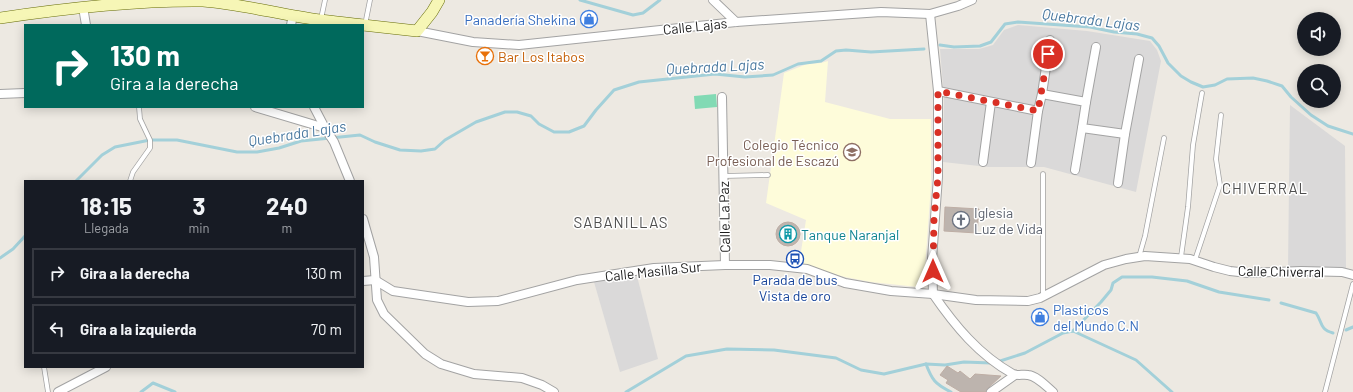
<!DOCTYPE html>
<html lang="es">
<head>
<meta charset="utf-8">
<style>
	:root { --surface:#171b24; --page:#20242c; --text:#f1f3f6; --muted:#9ea1a6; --line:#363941 }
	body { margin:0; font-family:Barlow,sans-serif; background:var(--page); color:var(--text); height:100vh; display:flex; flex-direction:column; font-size:15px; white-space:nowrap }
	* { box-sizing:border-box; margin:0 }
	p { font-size:13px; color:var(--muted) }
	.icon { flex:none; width:22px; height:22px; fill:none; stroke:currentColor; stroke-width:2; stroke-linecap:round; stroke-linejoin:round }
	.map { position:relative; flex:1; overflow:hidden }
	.side { position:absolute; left:24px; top:180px; width:340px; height:188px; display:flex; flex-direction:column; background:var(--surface); border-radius:0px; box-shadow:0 2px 10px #0003 }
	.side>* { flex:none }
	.hud { position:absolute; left:24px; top:24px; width:340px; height:84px; border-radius:0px; box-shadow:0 2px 10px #0003; background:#00695c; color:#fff; overflow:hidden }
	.tools { position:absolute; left:1297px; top:12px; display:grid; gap:8px }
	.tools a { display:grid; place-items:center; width:44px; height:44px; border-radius:50%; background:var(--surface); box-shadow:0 2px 10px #0003; font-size:20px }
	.pin { position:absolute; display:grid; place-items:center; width:34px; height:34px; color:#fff; margin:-17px; border:2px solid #fff; border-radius:50%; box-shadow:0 1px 4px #0007 }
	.me { position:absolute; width:44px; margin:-22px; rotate:0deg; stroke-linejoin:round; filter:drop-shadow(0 0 3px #0008) }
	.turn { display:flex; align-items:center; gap:14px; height:84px; padding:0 20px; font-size:18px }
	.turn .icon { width:52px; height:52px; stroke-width:2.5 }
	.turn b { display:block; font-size:28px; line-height:34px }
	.eta { display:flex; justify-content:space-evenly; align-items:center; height:68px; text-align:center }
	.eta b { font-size:24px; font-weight:700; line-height:28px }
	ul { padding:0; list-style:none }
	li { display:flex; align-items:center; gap:12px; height:50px; margin:0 8px 6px; padding:0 12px; border:2px solid var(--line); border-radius:0px }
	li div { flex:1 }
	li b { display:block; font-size:15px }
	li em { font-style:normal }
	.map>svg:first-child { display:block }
	.residential { fill:#dad9d9 }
	.education { fill:#fefcda }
	.pitch { fill:#82dab4 }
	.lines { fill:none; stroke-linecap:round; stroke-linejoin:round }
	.stream { stroke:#a3d0d9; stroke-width:3 }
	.building { fill:#bdb4ae; stroke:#beaea5 }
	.service-casing { stroke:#a3a3a3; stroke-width:5.5 }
	.minor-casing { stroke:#a3a3a3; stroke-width:10 }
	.secondary-casing { stroke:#676d09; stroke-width:12 }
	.service { stroke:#fff; stroke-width:4 }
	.minor { stroke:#fff; stroke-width:8 }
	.secondary { stroke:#f6f6b6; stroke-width:11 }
	.route { stroke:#d93025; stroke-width:7; stroke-dasharray:0 12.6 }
	.labels { text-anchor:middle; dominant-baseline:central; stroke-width:3; stroke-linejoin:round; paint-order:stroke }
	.shop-label { font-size:14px; fill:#366cbe; stroke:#fff; text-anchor:end }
	.street-label { font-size:14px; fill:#1c1c1c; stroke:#fff }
	.food-label { font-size:14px; fill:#c56008; stroke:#fff; text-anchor:start }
	.education-label { font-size:14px; fill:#785e54; stroke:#fff; text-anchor:end }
	.worship-label { font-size:14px; fill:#5b616d; stroke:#fff; text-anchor:start }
	.culture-label { font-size:14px; fill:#0d838f; stroke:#fff; text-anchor:start }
	.transit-label { font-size:14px; fill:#164399; stroke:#fff }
	.water-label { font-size:15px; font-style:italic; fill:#4a79a0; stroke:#fff }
	.neighbourhood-label { font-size:15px; letter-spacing:1px; fill:#4f4f4f; stroke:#fff }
</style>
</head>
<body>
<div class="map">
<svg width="1353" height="392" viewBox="0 0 1353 392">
	<rect width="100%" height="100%" fill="#ede9e2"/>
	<g class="residential">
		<polygon points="1018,25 1087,31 1150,41 1157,50 1161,61 1136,192 1044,167 988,167 943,162 944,99 940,49 979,49 993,45 1004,30"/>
		<polygon points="1290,105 1345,146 1346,268 1288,268"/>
		<polygon points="637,276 658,359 620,372 594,282"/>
	</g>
	<polygon class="education" points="828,61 825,102 890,119 931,119 931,185 924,282 922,286 918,287 871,282 845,277 799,264 806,220 766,203 784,73 807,64 821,63"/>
	<polygon class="pitch" points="716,94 717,107 695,109 694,96"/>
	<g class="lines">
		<g class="stream">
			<polyline points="580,0 633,15 643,13 660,0"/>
			<polyline points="940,45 954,47 980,46 991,42 1005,24 1018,22 1090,27 1114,32 1137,34 1152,38 1159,46 1168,63 1181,76 1191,82 1203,87 1215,85 1227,79 1253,78 1267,81 1282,86 1291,97 1311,115 1328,126 1353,134"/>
			<polyline points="76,181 102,155 115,147 150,140 177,140 237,152 257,152 279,148 301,141 360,135 375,142 400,150 421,151 435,149 445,140 476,122 505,112 517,112 531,116 539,124 554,132 569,132 584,126 596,110 614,90 639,82 715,74 745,77 773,75 798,64 821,61 836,51 846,50 871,52 924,49"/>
			<polyline points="0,258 13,249 25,236"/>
			<path d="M1281 303 1316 313C1323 323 1319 329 1333 333"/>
			<polyline points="1346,330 1353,327"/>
			<polyline points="1073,331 1101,302 1111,290 1113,283 1122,277 1152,277 1187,281 1219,292 1269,300"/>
			<polyline points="997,362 1025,353 1063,333 1073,331 1136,360 1172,392"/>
			<path d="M926 364C932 380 935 384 951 392"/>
			<polyline points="141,392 153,383 175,392"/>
			<polyline points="626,392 686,356 727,349 774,350 836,358 861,370 884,374 926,364 945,365 964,362 991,363"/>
		</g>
	</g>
	<g class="building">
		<polygon points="945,207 979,209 977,233 944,231"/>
		<circle cx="788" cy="234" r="12"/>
		<polygon points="947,366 958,373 960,371 970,379 975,374 1001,376 988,388 986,392 961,392 946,383 948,380 940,375"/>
	</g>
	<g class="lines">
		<g class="service-casing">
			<g id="service">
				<polyline points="321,19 325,0"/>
				<polyline points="365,25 370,0"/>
				<polyline points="724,176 768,175"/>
				<polyline points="130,181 133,172 150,148 150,140 140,119 139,107"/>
				<polyline points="1139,257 1145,236 1164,138"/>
				<polyline points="1181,257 1188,207 1193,145 1202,93"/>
				<polyline points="1195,260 1220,185 1216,159 1221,115"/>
				<polyline points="1043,297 1043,174"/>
				<polyline points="44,367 48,392"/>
				<polyline points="1325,392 1353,284"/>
			</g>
		</g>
		<g class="minor-casing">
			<g id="minor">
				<polyline points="713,0 736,22"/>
				<polyline points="83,7 86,25"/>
				<polyline points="930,14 938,91 938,177 932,259 933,294"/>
				<polyline points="291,25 293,15"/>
				<polyline points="417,31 473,42 519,45 736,22 881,12 930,14 958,6 972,0"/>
				<polyline points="938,91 1038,111 1042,94 1086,102 1082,128 1125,134 1139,59"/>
				<polyline points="0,94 25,93"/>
				<polyline points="1042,94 1050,40"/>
				<polyline points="722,97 725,265"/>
				<polyline points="1086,102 1096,47"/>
				<polyline points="255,107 325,128"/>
				<polyline points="314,107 325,128 334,142 350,181"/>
				<polyline points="983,162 991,102"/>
				<polyline points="1031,163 1038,111"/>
				<polyline points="1075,170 1082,128"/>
				<polyline points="1118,183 1125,134"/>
				<polyline points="363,219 374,257 377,300 384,314 425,354 441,364 474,374 522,378 542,385 554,392"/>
				<polyline points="363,281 375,280 393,291 468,302 498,301 577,280 654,268 725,265 770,265 807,269 845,283 891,291 933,294 976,300 1028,301 1040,298 1104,265 1126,259 1145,256 1190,259 1214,267 1230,271 1248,273 1301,271 1342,272 1353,275"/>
				<path d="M933 294C955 326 979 355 1013 374 1018 376 1023 374 1028 375 1037 376 1046 386 1053 392"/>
				<polyline points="58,392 106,367"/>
				<polyline points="991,392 1015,375"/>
			</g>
		</g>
		<g class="secondary-casing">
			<g id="secondary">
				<path d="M0 18C67 8 135 0 203 1 243 4 281 15 320 20 334 22 349 23 363 25"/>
				<polyline points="363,25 417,31 432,12 439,0"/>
			</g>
		</g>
		<use href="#service" class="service"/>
		<use href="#minor" class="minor"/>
		<use href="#secondary" class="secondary"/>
	</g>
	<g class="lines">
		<polyline class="route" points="933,271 934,218 938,177 938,91 1038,111 1048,54"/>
	</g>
	<defs>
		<g id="shop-ring" transform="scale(0.9)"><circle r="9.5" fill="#fff" stroke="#3f7fe0" stroke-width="1.5"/><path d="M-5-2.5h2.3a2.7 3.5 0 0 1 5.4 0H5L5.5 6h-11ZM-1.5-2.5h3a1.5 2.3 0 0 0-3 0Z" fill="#3f7fe0"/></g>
		<g id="bar-ring" transform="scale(0.9)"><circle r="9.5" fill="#fff" stroke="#e8710a" stroke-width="1.5"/><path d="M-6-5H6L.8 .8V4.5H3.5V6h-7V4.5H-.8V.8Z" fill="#e8710a"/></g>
		<g id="school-ring" transform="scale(0.9)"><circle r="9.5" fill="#fff" stroke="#8d6e63" stroke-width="1.5"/><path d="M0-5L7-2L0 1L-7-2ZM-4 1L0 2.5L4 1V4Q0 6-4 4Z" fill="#8d6e63"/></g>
		<g id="church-ring" transform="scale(0.9)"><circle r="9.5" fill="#fff" stroke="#6b7280" stroke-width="1.5"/><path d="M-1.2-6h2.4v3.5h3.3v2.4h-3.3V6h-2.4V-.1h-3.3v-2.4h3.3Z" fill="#6b7280"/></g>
		<g id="building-ring" transform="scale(0.9)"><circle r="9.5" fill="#fff" stroke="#0f9aa8" stroke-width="1.5"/><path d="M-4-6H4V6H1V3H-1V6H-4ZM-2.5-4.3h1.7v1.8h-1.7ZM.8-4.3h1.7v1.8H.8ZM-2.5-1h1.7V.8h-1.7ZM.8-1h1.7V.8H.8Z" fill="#0f9aa8"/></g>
		<g id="bus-ring" transform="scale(0.9)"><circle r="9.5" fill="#fff" stroke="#1a4fb4" stroke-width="1.5"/><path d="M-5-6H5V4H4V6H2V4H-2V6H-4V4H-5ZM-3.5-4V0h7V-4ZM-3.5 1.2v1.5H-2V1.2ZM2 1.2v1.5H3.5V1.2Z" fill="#1a4fb4"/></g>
	</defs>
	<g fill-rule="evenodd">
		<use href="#shop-ring" x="589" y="19"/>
		<use href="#bar-ring" x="485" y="56"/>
		<use href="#school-ring" x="852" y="152"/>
		<use href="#church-ring" x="961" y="220"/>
		<use href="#building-ring" x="788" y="234"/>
		<use href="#bus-ring" x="795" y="259"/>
		<use href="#shop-ring" x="1040" y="317"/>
	</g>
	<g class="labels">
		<g class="shop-label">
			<text x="576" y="19">Panadería Shekina</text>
			<text x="1053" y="309" text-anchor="start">Plasticos<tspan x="1053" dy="16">del Mundo C.N</tspan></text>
		</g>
		<g class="street-label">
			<text transform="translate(695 26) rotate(-6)">Calle Lajas</text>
			<text transform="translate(724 217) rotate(-91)">Calle La Paz</text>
			<text transform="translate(653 271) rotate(-6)">Calle Masilla Sur</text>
			<text transform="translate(1281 271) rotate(1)">Calle Chiverral</text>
		</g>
		<g class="food-label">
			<text x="498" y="56">Bar Los Itabos</text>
		</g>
		<g class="education-label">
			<text x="839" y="144">Colegio Técnico<tspan x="839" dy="16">Profesional de Escazú</tspan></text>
		</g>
		<g class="worship-label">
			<text x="974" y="212">Iglesia<tspan x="974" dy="16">Luz de Vida</tspan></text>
		</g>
		<g class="culture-label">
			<text x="801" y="234">Tanque Naranjal</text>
		</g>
		<g class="transit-label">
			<text x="795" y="279">Parada de bus<tspan x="795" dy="16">Vista de oro</tspan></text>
		</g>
		<g class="water-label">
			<text transform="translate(1091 19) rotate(7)">Quebrada Lajas</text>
			<text transform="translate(715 66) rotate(-3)">Quebrada Lajas</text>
			<text transform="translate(297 133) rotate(-9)">Quebrada Lajas</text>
		</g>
		<g class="neighbourhood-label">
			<text x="1265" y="188">CHIVERRAL</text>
			<text x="621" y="222">SABANILLAS</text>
		</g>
	</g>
</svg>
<div class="tools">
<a><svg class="icon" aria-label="sound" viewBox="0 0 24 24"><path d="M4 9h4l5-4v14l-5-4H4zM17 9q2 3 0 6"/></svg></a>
<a><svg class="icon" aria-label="search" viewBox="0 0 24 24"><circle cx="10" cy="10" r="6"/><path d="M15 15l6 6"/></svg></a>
</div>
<div class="pin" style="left:1048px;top:54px;background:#d93025"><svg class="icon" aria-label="arrive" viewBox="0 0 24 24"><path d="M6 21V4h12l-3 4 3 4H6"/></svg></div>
<svg class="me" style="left:933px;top:271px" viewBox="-20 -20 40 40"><path d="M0-17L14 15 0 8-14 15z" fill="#d93025" stroke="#fff" stroke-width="4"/></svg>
<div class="hud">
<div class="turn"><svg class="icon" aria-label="right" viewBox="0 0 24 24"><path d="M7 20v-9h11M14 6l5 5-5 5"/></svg><div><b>130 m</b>Gira a la derecha</div></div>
</div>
<section class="side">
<div class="eta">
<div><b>18:15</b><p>Llegada</p></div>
<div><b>3</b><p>min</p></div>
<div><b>240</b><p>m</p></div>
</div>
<ul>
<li><svg class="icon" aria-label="right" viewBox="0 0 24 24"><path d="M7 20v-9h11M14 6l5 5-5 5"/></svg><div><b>Gira a la derecha</b></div><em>130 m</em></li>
<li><svg class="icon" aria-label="left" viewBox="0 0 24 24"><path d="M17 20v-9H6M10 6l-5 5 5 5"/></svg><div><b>Gira a la izquierda</b></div><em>70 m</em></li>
</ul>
</section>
</div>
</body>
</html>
